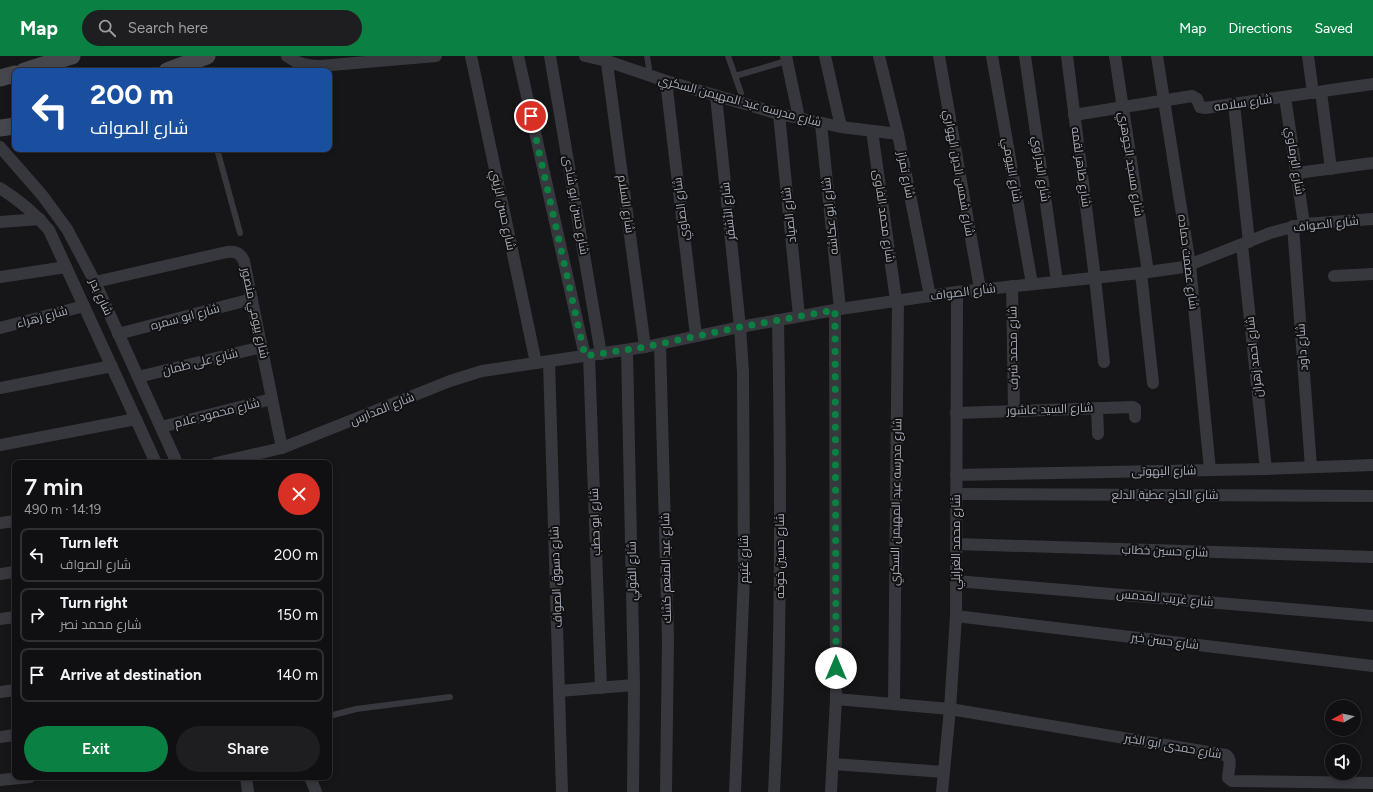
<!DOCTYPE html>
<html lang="en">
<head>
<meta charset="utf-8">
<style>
	:root { --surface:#101012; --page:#1e1e20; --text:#f1f3f6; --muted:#9c9d9f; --line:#303032; --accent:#0b8043 }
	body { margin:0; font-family:Figtree,Cairo,sans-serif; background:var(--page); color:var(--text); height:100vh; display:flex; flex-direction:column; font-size:15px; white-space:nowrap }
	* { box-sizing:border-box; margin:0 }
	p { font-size:13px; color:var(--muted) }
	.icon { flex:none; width:22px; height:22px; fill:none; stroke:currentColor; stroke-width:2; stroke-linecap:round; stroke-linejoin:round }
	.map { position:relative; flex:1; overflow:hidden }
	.details { position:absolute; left:12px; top:404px; width:320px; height:320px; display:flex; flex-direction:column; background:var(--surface); border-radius:8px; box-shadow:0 2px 6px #0003,0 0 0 1px var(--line) }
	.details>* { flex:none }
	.hud { position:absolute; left:12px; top:12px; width:320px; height:84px; border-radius:8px; box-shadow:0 2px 6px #0003,0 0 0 1px var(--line); background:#1a4fa0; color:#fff; overflow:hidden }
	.needle { width:26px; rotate:262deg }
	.buttons { position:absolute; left:1325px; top:644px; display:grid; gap:8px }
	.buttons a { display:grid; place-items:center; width:36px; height:36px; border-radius:50%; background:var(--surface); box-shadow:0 2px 6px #0003,0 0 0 1px var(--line); font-size:20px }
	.pin { position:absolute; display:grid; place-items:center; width:34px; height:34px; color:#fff; margin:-17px; border:2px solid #fff; border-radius:50%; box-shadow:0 1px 4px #0007 }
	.me { position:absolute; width:44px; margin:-22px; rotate:0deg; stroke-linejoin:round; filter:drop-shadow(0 0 3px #0008) }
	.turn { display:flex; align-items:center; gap:14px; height:84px; padding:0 12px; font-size:18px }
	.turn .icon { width:52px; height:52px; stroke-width:2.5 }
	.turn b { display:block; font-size:28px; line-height:34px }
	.round { display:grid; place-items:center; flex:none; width:42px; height:42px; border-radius:21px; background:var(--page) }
	.headline { display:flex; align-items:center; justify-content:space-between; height:68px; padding:0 12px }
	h1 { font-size:24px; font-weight:600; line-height:30px }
	.primary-button { display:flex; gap:8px; margin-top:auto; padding:8px 12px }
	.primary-button a { flex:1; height:46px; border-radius:24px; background:var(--accent); color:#fff; font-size:16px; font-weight:600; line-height:46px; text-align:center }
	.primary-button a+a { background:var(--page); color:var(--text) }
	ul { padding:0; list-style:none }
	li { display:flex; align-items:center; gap:12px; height:54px; margin:0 8px 6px; padding:0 4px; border:2px solid var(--line); border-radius:8px }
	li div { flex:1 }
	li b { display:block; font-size:15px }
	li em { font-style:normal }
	header { display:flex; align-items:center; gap:24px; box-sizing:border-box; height:56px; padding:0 20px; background:var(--accent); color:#fff }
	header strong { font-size:19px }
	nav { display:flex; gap:22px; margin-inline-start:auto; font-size:14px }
	.search { width:280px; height:36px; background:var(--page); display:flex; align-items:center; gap:10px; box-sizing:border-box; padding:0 14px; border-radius:22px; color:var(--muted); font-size:15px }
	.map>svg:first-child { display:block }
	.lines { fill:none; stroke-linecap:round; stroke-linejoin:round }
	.lane { stroke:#37383d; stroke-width:6 }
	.street { stroke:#37383d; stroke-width:12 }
	.secondary { stroke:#45474d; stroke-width:17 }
	.route { stroke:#0b8043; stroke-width:7; stroke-dasharray:0 12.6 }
	.labels { text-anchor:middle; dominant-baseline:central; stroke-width:4; stroke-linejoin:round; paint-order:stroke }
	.street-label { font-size:12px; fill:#a8adb8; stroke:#111113 }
</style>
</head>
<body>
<header>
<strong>Map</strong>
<div class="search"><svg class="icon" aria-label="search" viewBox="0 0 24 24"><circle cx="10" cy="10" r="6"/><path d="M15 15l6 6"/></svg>Search here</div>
<nav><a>Map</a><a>Directions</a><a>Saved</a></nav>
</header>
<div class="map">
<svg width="1373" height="736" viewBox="0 0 1373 736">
	<rect width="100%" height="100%" fill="#161618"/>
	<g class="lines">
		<g class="lane">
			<polyline points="647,0 649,12"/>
			<polyline points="728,0 741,37"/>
			<polyline points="735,20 783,6"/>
			<polyline points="217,93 240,177"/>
			<polyline points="329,660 356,653 450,641"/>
		</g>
		<g class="street">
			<path d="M287 0C297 8 308 10 320 10L436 0"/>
			<polyline points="471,0 536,307"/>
			<polyline points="518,0 585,300"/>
			<polyline points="550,0 601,298"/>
			<polyline points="585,0 607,5 666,25 779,58 841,71 898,78"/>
			<polyline points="606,0 645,291"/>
			<polyline points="786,0 799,62"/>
			<polyline points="825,0 841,71"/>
			<polyline points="879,0 898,78 930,240"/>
			<polyline points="939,0 980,233"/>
			<polyline points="992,0 1032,228"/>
			<polyline points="1025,0 1057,225"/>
			<polyline points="1067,0 1095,222 1104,306"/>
			<polyline points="1115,0 1148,216"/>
			<polyline points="1157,0 1190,209 1210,414"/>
			<polyline points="1308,0 1313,37"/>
			<polyline points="666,25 696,280"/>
			<polyline points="1321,36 1331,113"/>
			<polyline points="716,40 740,271 743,316 744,521 735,736"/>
			<polyline points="1285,41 1304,168"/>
			<polyline points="1234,48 1249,186"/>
			<polyline points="779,58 799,260"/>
			<polyline points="1074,59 1192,40 1197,43 1200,51 1205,52 1373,28"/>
			<polyline points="821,68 840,253"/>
			<polyline points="872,75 896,244"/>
			<polyline points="0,91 42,139 67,173 95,226 177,407"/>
			<polyline points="1297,117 1373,107"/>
			<path d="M0 132C19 144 35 157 49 174L156 407"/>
			<polyline points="0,166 40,163"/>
			<polyline points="1293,170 1311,411"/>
			<polyline points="1242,189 1266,413"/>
			<polyline points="1141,217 1153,327"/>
			<polyline points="1334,220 1373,218"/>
			<polyline points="0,221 66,211"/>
			<path d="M95 226 227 196C236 195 240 197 244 205L282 392"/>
			<polyline points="1012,230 1014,355"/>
			<polyline points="0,272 84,250"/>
			<polyline points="118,278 252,243"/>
			<polyline points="660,288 668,584 666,736"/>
			<polyline points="627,294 634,629 633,736"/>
			<polyline points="589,299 601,632"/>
			<polyline points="549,305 562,736"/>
			<polyline points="138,321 262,291"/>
			<polyline points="0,332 112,310"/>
			<polyline points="1097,352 1098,378"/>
			<polyline points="956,357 1133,351 1135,352 1135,361"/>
			<polyline points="161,371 272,343"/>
			<polyline points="0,389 136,363"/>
			<polyline points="216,407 282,392 450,325 482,315 645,291 740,271 840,253 957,236 1141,217 1184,211 1270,177 1304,168 1373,163"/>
			<polyline points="956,419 1266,413 1373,409"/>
			<polyline points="956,438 1373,440"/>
			<polyline points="0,467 15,465"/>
			<polyline points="956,488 1373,501"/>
			<polyline points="0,518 15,516"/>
			<polyline points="956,525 1373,560"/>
			<polyline points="956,560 1373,610"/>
			<polyline points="0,563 15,561"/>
			<polyline points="559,635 634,629"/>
			<polyline points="0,636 15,634"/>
			<path d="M836 643 950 653 1226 699C1233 704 1228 714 1228 722L1232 725 1373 727"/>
			<polyline points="894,648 898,244"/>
			<polyline points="0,681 15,679"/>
			<polyline points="833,708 944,716"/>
			<polyline points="246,721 248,736"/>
			<polyline points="310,721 316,736"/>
			<polyline points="0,724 30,721"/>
			<path d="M774 736C782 579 781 421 778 264"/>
			<polyline points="831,736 836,643 835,254"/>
			<polyline points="942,736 950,653 956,560 957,236"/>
		</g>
		<g class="secondary">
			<polyline points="24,15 72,0"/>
			<polyline points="167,15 207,0"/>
			<polyline points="0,22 15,18"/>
			<polyline points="0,72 15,70"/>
		</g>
	</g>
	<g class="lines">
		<polyline class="route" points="531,60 585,300 645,291 740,271 835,254 836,612"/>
	</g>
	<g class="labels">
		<g class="street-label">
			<text transform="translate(740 45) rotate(15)">شارع مدرسه عبد المهيمن السكري</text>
			<text transform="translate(1243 47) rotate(-8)">شارع سلامه</text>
			<text transform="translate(1295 105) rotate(81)">شارع البرماوي</text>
			<text transform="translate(1131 108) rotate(81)">شارع مسجد الجوهري</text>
			<text transform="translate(1081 111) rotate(82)">شارع طاهر لقمه</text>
			<text transform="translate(1041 113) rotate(82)">شارع البدراوي</text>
			<text transform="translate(1012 114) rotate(80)">شارع البيومي</text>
			<text transform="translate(959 117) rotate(80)">شارع شمس الدين الهواري</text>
			<text transform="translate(906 119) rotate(79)">شارع تمراز</text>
			<text transform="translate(626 148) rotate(82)">شارع السلام</text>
			<text transform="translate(576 149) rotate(80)">شارع حسن ابو شادى</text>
			<text transform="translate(681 153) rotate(-97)">شارع الصاوي</text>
			<text transform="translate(503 154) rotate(78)">شارع حسن الزيني</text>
			<text transform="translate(728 155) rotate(-96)">شارع الأشقر</text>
			<text transform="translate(789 159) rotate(-96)">شارع الصياد</text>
			<text transform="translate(830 160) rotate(-96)">شارع ابو عكاشه</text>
			<text transform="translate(884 160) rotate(82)">شارع محمد الفاوى</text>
			<text transform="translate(1326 168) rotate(-6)">شارع الصواف</text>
			<text transform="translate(1188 206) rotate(83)">شارع عصمت حماده</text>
			<text transform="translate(963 236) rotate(-7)">شارع الصواف</text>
			<text transform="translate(101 241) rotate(65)">شارع بدر</text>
			<text transform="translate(255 257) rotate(78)">شارع بيومي منصور</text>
			<text transform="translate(42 261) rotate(-15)">شارع زهراء</text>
			<text transform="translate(185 261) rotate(-15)">شارع ابو سمره</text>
			<text transform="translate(1302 291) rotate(-94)">شارع داود</text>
			<text transform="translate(1013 292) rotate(-91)">شارع محمد شرف</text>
			<text transform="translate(1254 301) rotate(-96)">شارع احمد زهران</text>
			<text transform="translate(200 306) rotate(-14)">شارع على طمان</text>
			<text transform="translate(382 353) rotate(-22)">شارع المدارس</text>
			<text transform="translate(1050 353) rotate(-2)">شارع السيد عاشور</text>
			<text transform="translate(217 357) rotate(-14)">شارع محمود علام</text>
			<text transform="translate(1164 415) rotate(-1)">شارع البهوتى</text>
			<text x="1165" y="439">شارع الحاج عطية الدلع</text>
			<text transform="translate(896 446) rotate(-89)">شارع مدرسه عبد المهيمن السكري</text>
			<text transform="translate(595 466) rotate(-92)">شارع ابو حطب</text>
			<text transform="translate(956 486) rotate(-90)">شارع محمد الغرابلي</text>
			<text transform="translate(1165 495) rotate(2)">شارع حسين خطاب</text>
			<text transform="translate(780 500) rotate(-90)">شارع حسين خوخه</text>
			<text transform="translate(744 503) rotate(-90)">شارع غنيم</text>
			<text transform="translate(666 512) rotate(-91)">شارع عبد المنعم كشك</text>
			<text transform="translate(632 515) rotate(-91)">شارع الفولي</text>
			<text transform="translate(556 521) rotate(-92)">شارع دسوق الصواف</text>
			<text transform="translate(1165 542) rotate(5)">شارع غريب المدمس</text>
			<text transform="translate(1165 585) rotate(7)">شارع حسن خير</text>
			<text transform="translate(1173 690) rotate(10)">شارع حمدى ابو الخير</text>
		</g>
	</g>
</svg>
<div class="buttons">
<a><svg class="needle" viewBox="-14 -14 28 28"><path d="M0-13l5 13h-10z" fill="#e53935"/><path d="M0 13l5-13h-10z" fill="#9c9d9f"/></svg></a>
<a><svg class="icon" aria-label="sound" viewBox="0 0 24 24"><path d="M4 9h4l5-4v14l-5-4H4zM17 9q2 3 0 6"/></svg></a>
</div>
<div class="pin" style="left:531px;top:60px;background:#d93025"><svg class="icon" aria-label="arrive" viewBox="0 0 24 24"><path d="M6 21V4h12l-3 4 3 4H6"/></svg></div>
<svg class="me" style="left:836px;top:612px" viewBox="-20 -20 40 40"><circle r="19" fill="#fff"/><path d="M0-13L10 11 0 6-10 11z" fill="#0b8043"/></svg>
<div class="hud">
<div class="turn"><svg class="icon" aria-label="left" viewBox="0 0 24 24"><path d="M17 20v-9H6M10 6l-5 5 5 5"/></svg><div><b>200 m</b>شارع الصواف</div></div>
</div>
<section class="details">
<div class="headline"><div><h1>7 min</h1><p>490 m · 14:19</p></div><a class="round" style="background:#d93025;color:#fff"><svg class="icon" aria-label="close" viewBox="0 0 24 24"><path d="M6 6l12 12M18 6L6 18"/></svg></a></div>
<ul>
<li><svg class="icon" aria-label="left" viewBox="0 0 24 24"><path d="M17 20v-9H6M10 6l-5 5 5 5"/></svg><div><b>Turn left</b><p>شارع الصواف</p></div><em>200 m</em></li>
<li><svg class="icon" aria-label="right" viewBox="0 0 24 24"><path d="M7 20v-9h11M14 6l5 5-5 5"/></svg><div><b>Turn right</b><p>شارع محمد نصر</p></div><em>150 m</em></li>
<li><svg class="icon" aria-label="arrive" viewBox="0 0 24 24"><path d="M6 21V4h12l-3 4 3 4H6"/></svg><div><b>Arrive at destination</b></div><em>140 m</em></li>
</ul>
<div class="primary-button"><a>Exit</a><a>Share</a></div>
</section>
</div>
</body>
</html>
